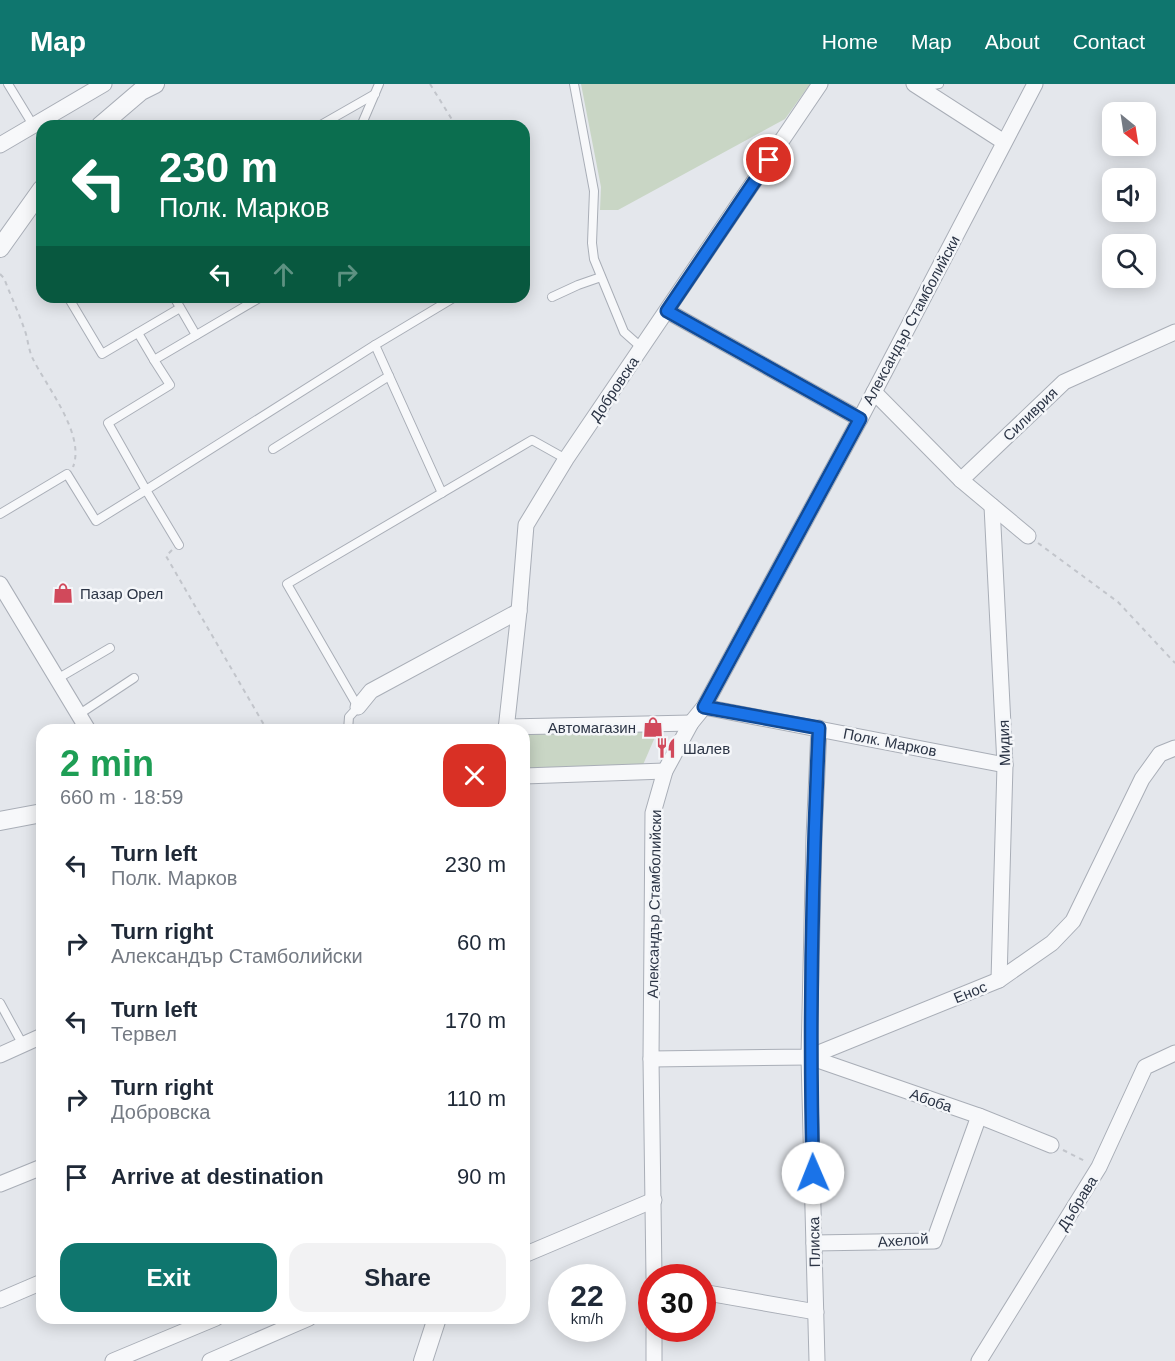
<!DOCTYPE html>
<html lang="en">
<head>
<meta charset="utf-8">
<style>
	:root { --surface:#fff; --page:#f2f2f3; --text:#1f2937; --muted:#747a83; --accent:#0f766e }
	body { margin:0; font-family:Arial,sans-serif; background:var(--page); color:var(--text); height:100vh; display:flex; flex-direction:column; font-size:22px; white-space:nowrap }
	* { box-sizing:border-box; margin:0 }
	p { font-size:20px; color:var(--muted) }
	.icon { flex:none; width:33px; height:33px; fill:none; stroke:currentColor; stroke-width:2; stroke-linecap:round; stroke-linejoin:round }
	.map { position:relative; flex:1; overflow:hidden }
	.details { position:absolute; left:36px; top:640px; width:494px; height:600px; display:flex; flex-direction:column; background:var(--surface); border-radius:18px; box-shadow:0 3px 15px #0003 }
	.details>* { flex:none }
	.banner { position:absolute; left:36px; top:36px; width:494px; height:183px; border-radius:18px; box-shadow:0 3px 15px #0003; background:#0b6e4f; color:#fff; overflow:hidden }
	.needle { width:39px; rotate:150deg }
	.buttons { position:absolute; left:1102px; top:18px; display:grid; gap:12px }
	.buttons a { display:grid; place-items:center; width:54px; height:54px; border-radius:12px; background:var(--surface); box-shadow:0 3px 15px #0003; font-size:30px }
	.speed { position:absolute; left:548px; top:1180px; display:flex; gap:12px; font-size:30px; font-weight:700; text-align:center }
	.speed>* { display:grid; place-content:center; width:78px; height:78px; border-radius:50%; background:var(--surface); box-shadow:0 3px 15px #0003; line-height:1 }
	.speed small { font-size:15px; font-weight:400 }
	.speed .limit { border:9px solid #d22; background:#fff; color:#111 }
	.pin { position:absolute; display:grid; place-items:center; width:51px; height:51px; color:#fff; margin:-26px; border:3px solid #fff; border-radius:50%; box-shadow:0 2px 6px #0007 }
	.me { position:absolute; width:66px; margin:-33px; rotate:359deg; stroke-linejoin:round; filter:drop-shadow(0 0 4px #0008) }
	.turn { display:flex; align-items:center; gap:21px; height:126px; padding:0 24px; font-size:27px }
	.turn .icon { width:78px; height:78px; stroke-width:2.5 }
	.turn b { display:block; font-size:42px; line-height:51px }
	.lanes { display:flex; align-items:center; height:57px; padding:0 24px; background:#0003; justify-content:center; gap:30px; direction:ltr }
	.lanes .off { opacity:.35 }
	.round { display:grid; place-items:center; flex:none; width:63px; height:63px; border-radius:18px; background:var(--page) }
	.head { display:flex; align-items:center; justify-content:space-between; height:102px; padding:0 24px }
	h1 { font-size:36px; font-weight:800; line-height:45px; color:#1e9e55 }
	.action { display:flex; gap:12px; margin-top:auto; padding:12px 24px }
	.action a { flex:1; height:69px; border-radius:18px; background:var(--accent); color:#fff; font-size:24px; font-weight:800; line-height:69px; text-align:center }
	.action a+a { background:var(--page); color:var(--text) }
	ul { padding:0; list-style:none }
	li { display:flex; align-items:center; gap:18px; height:78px; padding:0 24px }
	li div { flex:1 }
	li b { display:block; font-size:22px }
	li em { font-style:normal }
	header { display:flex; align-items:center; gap:36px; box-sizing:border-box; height:84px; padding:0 30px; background:var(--accent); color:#fff }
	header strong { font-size:28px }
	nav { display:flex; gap:33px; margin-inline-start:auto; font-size:21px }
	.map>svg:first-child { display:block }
	.green { fill:#c9d6c5 }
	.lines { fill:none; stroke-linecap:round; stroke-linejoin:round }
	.service-casing { stroke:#a9aeb7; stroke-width:10 }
	.minor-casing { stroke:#a9aeb7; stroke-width:17 }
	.tertiary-casing { stroke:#a9aeb7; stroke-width:20 }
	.path { stroke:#c2c5cb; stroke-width:2; stroke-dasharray:4.5 4.5; stroke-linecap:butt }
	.service { stroke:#f7f8fa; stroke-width:8 }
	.minor { stroke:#f7f8fa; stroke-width:15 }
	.tertiary { stroke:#f7f8fa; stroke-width:18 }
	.route-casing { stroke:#114b97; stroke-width:15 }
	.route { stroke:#1a73e8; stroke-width:10 }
	.labels { text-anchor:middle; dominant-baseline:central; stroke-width:5; stroke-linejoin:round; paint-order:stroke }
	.street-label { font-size:15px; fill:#2b3445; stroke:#f4f6f9 }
	.poi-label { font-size:15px; fill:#2b3445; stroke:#f4f6f9; text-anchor:start }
</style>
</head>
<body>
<header>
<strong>Map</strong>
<nav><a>Home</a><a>Map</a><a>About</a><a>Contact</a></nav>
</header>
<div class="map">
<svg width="1175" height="1277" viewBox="0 0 1175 1277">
	<rect width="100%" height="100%" fill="#e4e7ec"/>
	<g class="green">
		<polygon points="581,0 810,0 785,35 618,126 600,126 601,103"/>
		<polygon points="659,644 642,683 524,688 524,649"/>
	</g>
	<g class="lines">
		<g class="service-casing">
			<g id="service">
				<polyline points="8,0 33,41"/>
				<polyline points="574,0 594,107 592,159 594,175 624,248 642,264"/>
				<polyline points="923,3 939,0"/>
				<polyline points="319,42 375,10"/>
				<polyline points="361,42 379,0"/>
				<polyline points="68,213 102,270 180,224"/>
				<polyline points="174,213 196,251"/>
				<polyline points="261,213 154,276 170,301 108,339 146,406 375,261"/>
				<polyline points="552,213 578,201 601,193"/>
				<polyline points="138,249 154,276"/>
				<polyline points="273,365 389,292"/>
				<polyline points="442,409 375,261 455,213"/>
				<polyline points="0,430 67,390 96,437 146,406 179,461"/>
				<polyline points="57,595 110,564"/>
				<polyline points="78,631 134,594"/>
				<polyline points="348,646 349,633 358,623 287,500 532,356 566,375"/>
				<polyline points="0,919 23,961"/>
			</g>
		</g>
		<g class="minor-casing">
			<g id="minor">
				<polyline points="914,0 1004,58"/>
				<polyline points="0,61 104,0"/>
				<polyline points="667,227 860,335"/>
				<polyline points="874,308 961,396 1028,452"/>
				<polyline points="961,396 1064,298 1175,248"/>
				<polyline points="992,422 1005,681 999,896"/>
				<polyline points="0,500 88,646"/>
				<polyline points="358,623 371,607 519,527"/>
				<polyline points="704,623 1005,681"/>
				<polyline points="506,643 691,639"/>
				<polyline points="506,646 519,527 526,441 566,375 820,0"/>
				<polyline points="524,692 665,687"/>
				<polyline points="0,971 42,952"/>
				<polyline points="809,973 979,1032 1051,1061"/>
				<polyline points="651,975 809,973 999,896 1052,859 1073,837 1142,695 1160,670 1175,664"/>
				<polyline points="0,1100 42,1083"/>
				<polyline points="814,1159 934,1157 979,1032"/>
				<polyline points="524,1171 654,1116"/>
				<polyline points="654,1194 651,975 653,729 665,687 691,639 704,623 860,335 1035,0"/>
				<polyline points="702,1208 816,1228"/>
				<polyline points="0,1216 42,1198"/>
				<polyline points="113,1277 216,1234"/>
				<polyline points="210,1277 309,1234"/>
				<polyline points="654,1277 654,1245"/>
				<polyline points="817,1277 809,973 814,754 819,644"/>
				<polyline points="979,1277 1099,1083 1145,983 1175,969"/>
			</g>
		</g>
		<g class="tertiary-casing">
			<g id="tertiary">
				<polyline points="100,42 141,7 155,0"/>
				<polyline points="0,164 42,105"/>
				<polyline points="0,737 42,729"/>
				<polyline points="423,1277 437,1234"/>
			</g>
		</g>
		<g class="path">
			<polyline points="430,0 456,42"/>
			<path d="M0 190 4 194C11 213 20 231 26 250 28 258 29 266 32 273 45 301 86 350 73 383"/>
			<polyline points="1038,459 1118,518 1175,579"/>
			<polyline points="172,466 166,472 267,646"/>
			<polyline points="1063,1066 1085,1077"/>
		</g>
		<use href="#service" class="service"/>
		<use href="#minor" class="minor"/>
		<use href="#tertiary" class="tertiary"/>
	</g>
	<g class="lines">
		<g class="route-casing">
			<path id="route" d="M769 76 667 227 860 335 704 623 819 644C812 792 809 941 813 1089"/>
		</g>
		<use href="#route" class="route"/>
	</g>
	<defs>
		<g id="shop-bare" transform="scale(1.62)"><path d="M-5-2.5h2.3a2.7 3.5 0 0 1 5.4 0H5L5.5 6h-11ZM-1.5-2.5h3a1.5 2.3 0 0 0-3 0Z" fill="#d1495b" stroke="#f4f6f9" stroke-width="2.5" paint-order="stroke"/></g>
		<g id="restaurant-bare" transform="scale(1.62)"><path d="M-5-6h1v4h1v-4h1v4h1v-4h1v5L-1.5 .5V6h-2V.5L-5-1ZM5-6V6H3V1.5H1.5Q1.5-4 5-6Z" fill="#d1495b" stroke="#f4f6f9" stroke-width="2.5" paint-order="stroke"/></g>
	</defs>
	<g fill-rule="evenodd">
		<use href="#shop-bare" x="63" y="509"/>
		<use href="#shop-bare" x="653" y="643"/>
		<use href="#restaurant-bare" x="666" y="664"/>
	</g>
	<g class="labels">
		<g class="street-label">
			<text transform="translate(911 236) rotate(-62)">Александър Стамболийски</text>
			<text transform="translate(614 305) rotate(-56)">Добровска</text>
			<text transform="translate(1030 330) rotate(-44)">Силиврия</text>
			<text transform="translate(890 658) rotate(11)">Полк. Марков</text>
			<text transform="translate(1004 659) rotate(-92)">Мидия</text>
			<text transform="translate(654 820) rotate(-89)">Александър Стамболийски</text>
			<text transform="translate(970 908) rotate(-22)">Енос</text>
			<text transform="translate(931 1016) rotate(19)">Абоба</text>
			<text transform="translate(1077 1119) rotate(-58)">Дъбрава</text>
			<text transform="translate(903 1156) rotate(-4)">Ахелой</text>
			<text transform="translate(814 1158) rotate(-91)">Плиска</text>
		</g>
		<g class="poi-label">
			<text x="80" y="509">Пазар Орел</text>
			<text x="636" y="643" text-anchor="end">Автомагазин</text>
			<text x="683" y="664">Шалев</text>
		</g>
	</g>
</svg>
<div class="buttons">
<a><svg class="needle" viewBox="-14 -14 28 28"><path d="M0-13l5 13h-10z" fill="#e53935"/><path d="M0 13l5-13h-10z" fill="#747a83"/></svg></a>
<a><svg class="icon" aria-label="sound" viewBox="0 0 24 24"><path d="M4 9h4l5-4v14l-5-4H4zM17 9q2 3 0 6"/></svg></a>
<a><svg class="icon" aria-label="search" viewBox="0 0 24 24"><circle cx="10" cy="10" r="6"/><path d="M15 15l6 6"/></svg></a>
</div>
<div class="speed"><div>22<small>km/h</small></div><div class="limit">30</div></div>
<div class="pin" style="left:769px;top:76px;background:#d93025"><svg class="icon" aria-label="arrive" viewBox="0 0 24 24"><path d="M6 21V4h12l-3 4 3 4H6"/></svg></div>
<svg class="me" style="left:813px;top:1089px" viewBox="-20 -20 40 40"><circle r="19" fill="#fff"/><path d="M0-13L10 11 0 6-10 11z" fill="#1a73e8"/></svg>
<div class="banner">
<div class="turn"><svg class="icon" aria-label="left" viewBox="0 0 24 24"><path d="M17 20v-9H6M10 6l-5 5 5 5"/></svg><div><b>230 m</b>Полк. Марков</div></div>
<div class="lanes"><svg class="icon" aria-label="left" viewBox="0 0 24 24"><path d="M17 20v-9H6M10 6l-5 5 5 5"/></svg><svg class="icon off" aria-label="ahead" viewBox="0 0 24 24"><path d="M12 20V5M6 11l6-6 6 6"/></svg><svg class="icon off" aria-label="right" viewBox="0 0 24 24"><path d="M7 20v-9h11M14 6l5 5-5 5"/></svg></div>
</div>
<section class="details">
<div class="head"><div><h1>2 min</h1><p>660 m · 18:59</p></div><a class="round" style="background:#d93025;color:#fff"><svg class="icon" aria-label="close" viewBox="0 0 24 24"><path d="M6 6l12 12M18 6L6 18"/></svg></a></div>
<ul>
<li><svg class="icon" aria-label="left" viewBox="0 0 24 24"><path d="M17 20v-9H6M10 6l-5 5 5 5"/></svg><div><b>Turn left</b><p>Полк. Марков</p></div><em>230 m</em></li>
<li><svg class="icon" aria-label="right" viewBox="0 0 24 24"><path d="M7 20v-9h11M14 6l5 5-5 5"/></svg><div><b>Turn right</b><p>Александър Стамболийски</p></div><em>60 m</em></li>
<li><svg class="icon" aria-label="left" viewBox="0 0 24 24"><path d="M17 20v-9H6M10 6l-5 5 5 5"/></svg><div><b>Turn left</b><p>Тервел</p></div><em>170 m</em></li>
<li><svg class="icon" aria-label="right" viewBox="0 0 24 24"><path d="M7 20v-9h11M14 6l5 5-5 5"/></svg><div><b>Turn right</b><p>Добровска</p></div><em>110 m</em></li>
<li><svg class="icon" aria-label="arrive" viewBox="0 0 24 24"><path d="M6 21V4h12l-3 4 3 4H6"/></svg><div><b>Arrive at destination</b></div><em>90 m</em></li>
</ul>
<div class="action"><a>Exit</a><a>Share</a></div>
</section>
</div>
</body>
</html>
